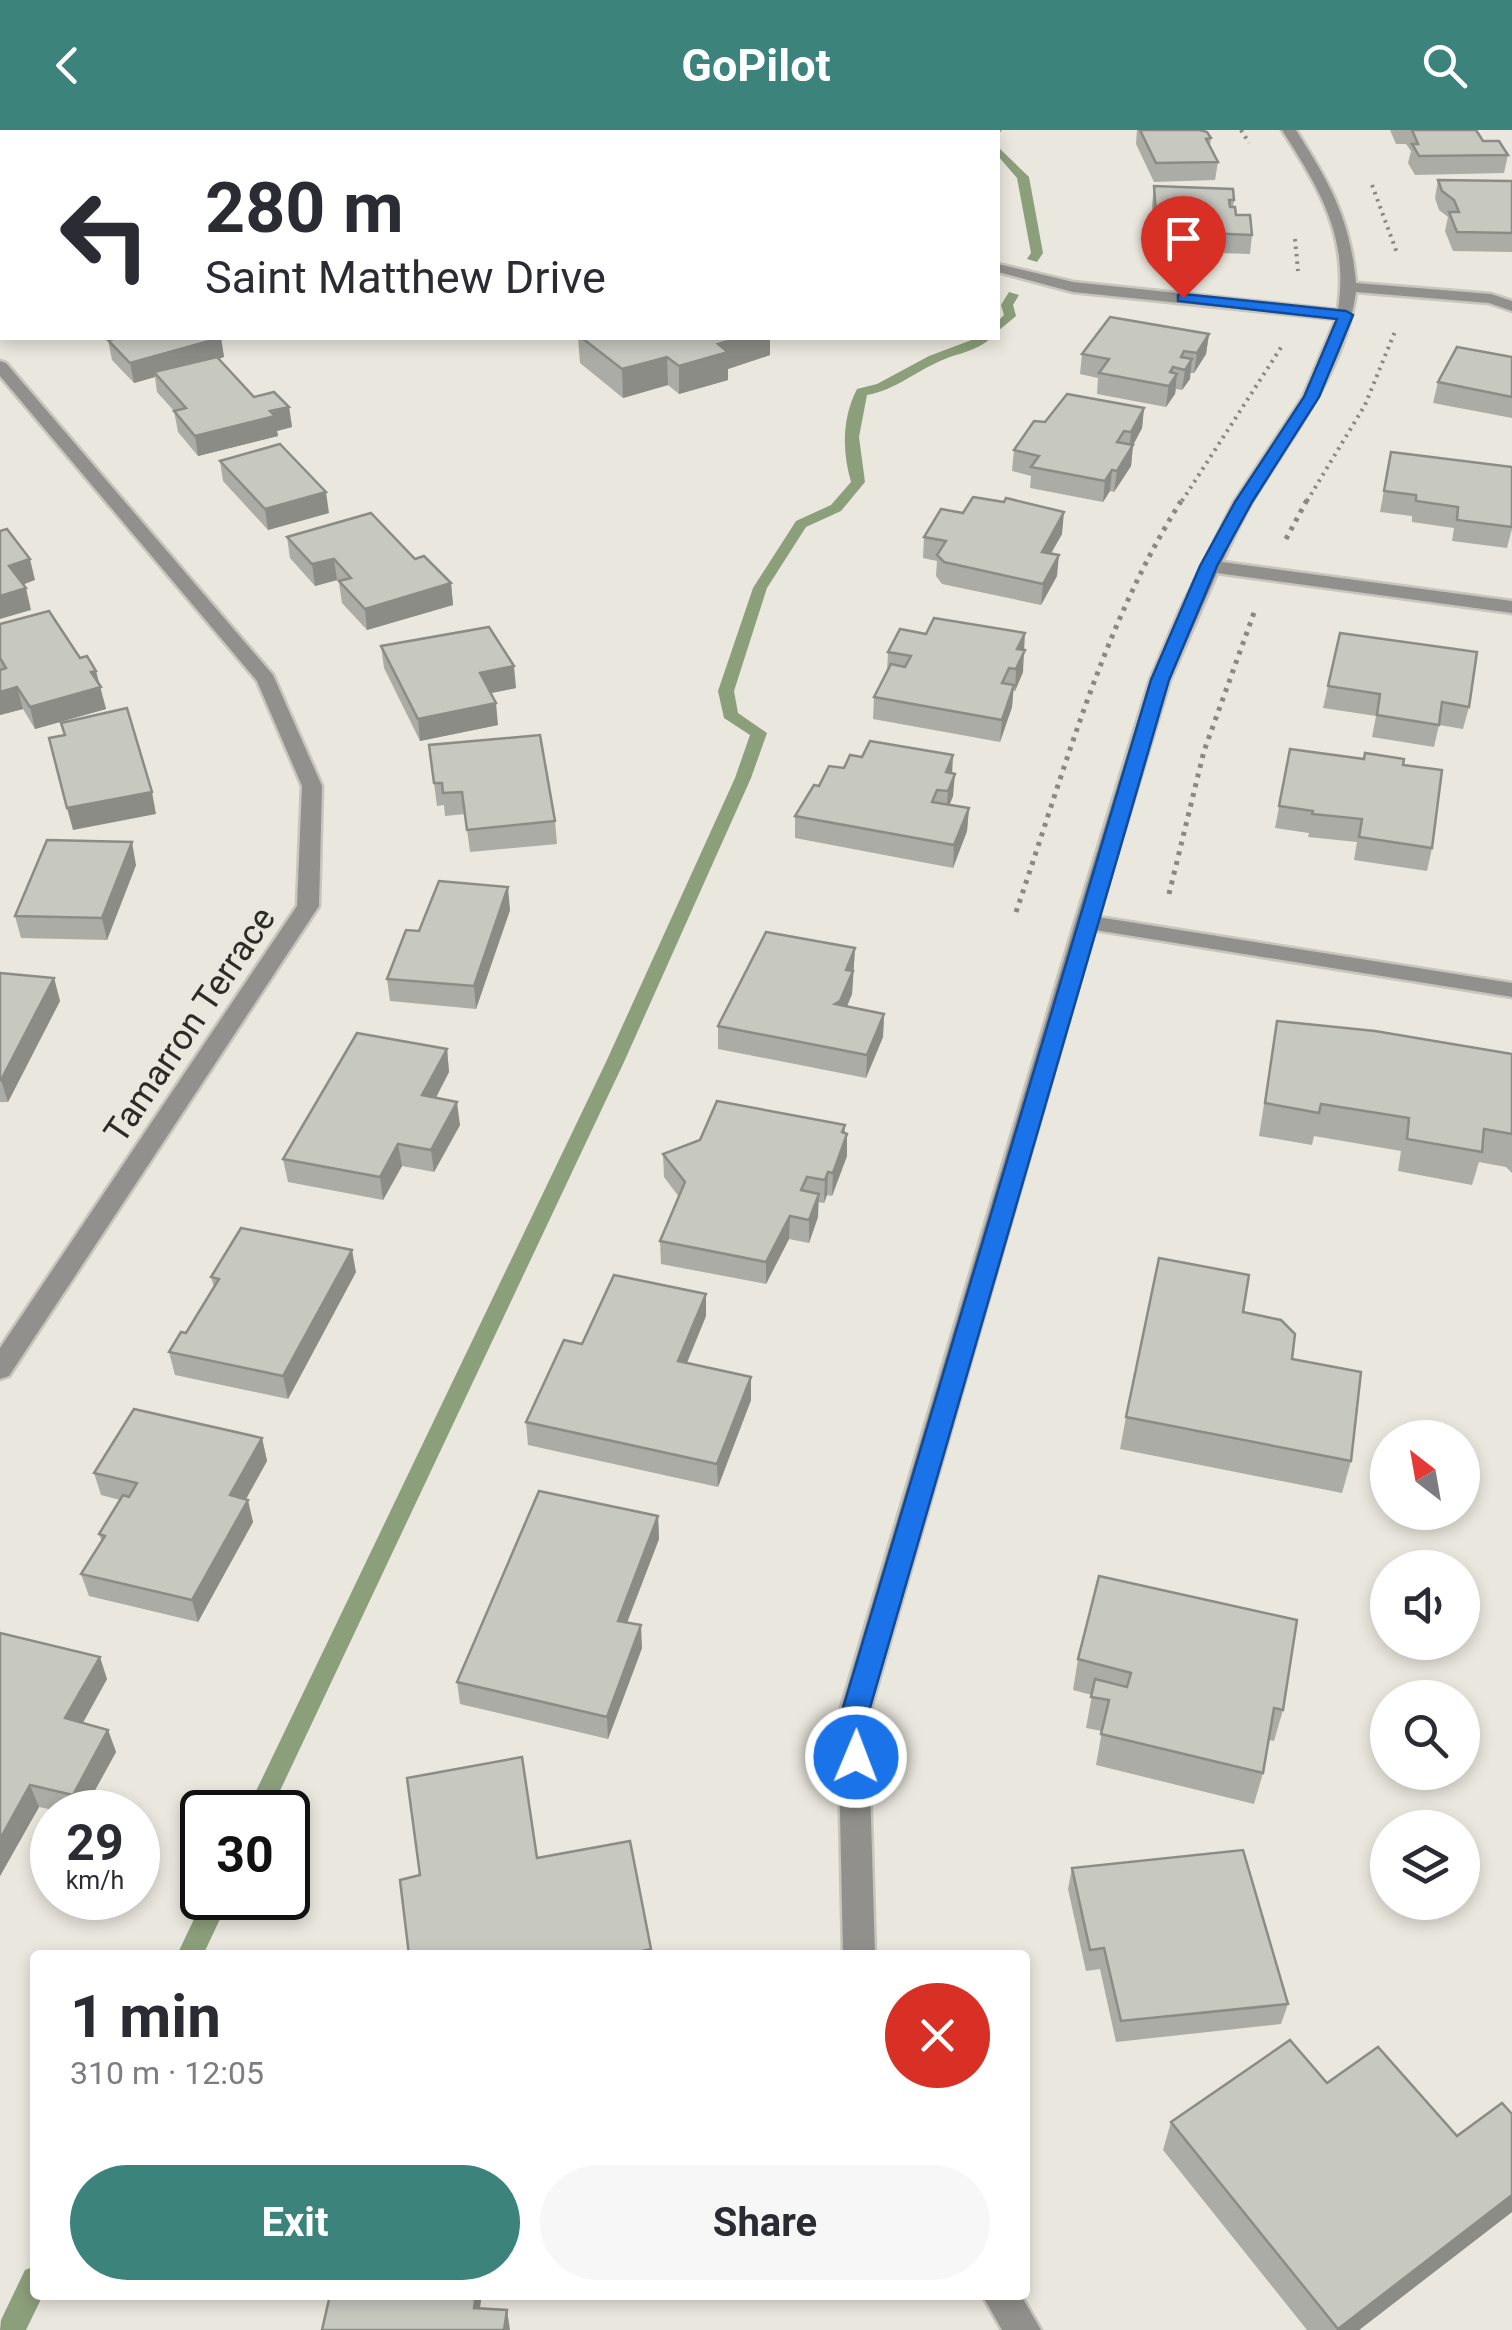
<!DOCTYPE html>
<html lang="en">
<head>
<meta charset="utf-8">
<style>
	:root { --surface:#fff; --page:#f7f7f7; --text:#2b2b33; --muted:#7c7c81; --accent:#3c837c }
	body { margin:0; font-family:Roboto,sans-serif; background:var(--page); color:var(--text); height:100vh; display:flex; flex-direction:column; font-size:38px; white-space:nowrap }
	* { box-sizing:border-box; margin:0 }
	p { font-size:32px; color:var(--muted) }
	.icon { flex:none; width:55px; height:55px; fill:none; stroke:currentColor; stroke-width:2; stroke-linecap:round; stroke-linejoin:round }
	.map { position:relative; flex:1; overflow:hidden }
	.panel { position:absolute; left:30px; top:1820px; width:1000px; height:350px; display:flex; flex-direction:column; background:var(--surface); border-radius:10px; box-shadow:0 5px 15px #0003 }
	.panel>* { flex:none }
	.top-card { position:absolute; left:0px; top:0px; width:1000px; height:210px; box-shadow:0 5px 15px #0003; background:#fff; color:var(--text); overflow:hidden }
	.needle { width:65px; rotate:329deg }
	.buttons { position:absolute; left:1370px; top:1290px; display:grid; gap:20px }
	.buttons a { display:grid; place-items:center; width:110px; height:110px; border-radius:50%; background:var(--surface); box-shadow:0 5px 15px #0003; font-size:50px }
	.speed { position:absolute; left:30px; top:1660px; display:flex; gap:20px; font-size:50px; font-weight:700; text-align:center }
	.speed>* { display:grid; place-content:center; width:130px; height:130px; border-radius:50%; background:var(--surface); box-shadow:0 5px 15px #0003; line-height:1 }
	.speed small { font-size:25px; font-weight:400 }
	.speed .limit { border:5px solid #111; border-radius:15px; background:#fff; color:#111 }
	.pin { position:absolute; display:grid; place-items:center; width:85px; height:85px; color:#fff; margin:-102px -42px; border-radius:50% 50% 50% 0; rotate:-45deg; box-shadow:0 0 10px #0007 }
	.pin .icon { rotate:45deg }
	.me { position:absolute; width:110px; margin:-55px; rotate:1deg; stroke-linejoin:round; filter:drop-shadow(0 0 8px #0008) }
	.turn { display:flex; align-items:center; gap:35px; height:210px; padding:0 40px; font-size:45px }
	.turn .icon { width:130px; height:130px; stroke-width:2.5 }
	.turn b { display:block; font-size:70px; line-height:85px }
	.round { display:grid; place-items:center; flex:none; width:105px; height:105px; border-radius:52px; background:var(--page) }
	.overview { display:flex; align-items:center; justify-content:space-between; height:170px; padding:0 40px }
	h1 { font-size:60px; font-weight:700; line-height:75px }
	.action { display:flex; gap:20px; margin-top:auto; padding:20px 40px }
	.action a { flex:1; height:115px; border-radius:60px; background:var(--accent); color:#fff; font-size:40px; font-weight:700; line-height:115px; text-align:center }
	.action a+a { background:var(--page); color:var(--text) }
	header { display:flex; justify-content:space-between; align-items:center; height:130px; padding:0 40px; background:var(--accent); color:#fff; font-size:45px; font-weight:700 }
	.map>svg:first-child { display:block }
	.lines { fill:none; stroke-linecap:round; stroke-linejoin:round }
	.stream { fill:#8c9f7b; fill-rule:evenodd }
	.minor-casing { stroke:#c8c5bd; stroke-width:5 }
	.path-far1 { stroke:#8a8882; stroke-width:4; stroke-dasharray:2.5 5; stroke-linecap:butt }
	.path { stroke:#8a8882; stroke-width:5; stroke-dasharray:4 6; stroke-linecap:butt }
	.minor { fill:#92908d; fill-rule:evenodd }
	.wall { fill:#abaca5 }
	.shaded-wall { fill:#8b8c86 }
	.building { fill:#c7c8c0; stroke:#8b8c86; stroke-width:2.5 }
	.route { fill:#1a73e8; stroke:#114b97; stroke-width:2.5 }
	.labels { text-anchor:middle; dominant-baseline:central; stroke-width:10; stroke-linejoin:round; paint-order:stroke }
	.street-label { font-size:35px; fill:#2c2b28; stroke:#eae7de }
</style>
</head>
<body>
<header><svg class="icon" aria-label="back" viewBox="0 0 24 24"><path d="M15 5l-7 7 7 7"/></svg>GoPilot<svg class="icon" aria-label="search" viewBox="0 0 24 24"><circle cx="10" cy="10" r="6"/><path d="M15 15l6 6"/></svg></header>
<div class="map">
<svg width="1512" height="2200" viewBox="0 0 1512 2200">
	<rect width="100%" height="100%" fill="#eae7de"/>
	<g class="lines">
		<g class="stream">
			<polygon points="990,0 1002,0 998,5"/>
			<polygon points="998,17 1029,47 1043,123 1037,132 1027,129 1031,123 1017,48 998,26"/>
			<polygon points="1009,162 1019,165 1013,175 1016,186 998,201 998,191 1004,185 1001,175"/>
			<path d="M977 208H991C977 221 958 223 940 231 915 242 895 260 867 265L859 307 865 352 841 381 806 397 767 458 734 561 738 583 767 603 751 648 624 932 270 1682H246L606 932 735 648 750 605 724 588 718 561 753 458 796 391 831 375 851 352C842 321 842 288 857 259L877 254 929 226Z"/>
			<polygon points="204,1768 230,1768 203,1825 177,1825"/>
			<polygon points="35,2136 35,2165 43,2165 26,2200 0,2200 1,2190 25,2140"/>
		</g>
		<g class="minor-casing">
			<g id="minor">
				<polygon points="739,0 756,0 757,2 741,2"/>
				<path d="M1282 0H1296C1330 54 1350 88 1356 153L1491 164 1512 171V181L1489 173 1356 162C1345 241 1293 304 1253 370 1241 390 1232 411 1222 432L1512 471V483L1217 443 1170 550 1098 787 1512 853V867L1095 800 868 1588 875 1825H843L838 1588 1075 792 1150 550 1180 480 1234 372 1303 267 1336 189 1073 162 998 142V134L1073 152 1338 180C1349 106 1320 60 1282 0Z"/>
				<polygon points="0,231 6,233 273,545 322,656 319,776 9,1246 0,1249 0,1218 297,776 302,656 257,551 0,246"/>
				<polygon points="982,2165 1021,2165 1041,2200 1002,2200"/>
			</g>
		</g>
		<g class="path-far1">
			<polyline points="687,0 691,2"/>
			<polyline points="1241,0 1249,13"/>
			<polyline points="1372,55 1397,123"/>
			<polyline points="1295,109 1298,141"/>
			<polyline points="1182,371 1282,216"/>
			<polyline points="1307,371 1365,275 1396,199"/>
		</g>
		<g class="path">
			<polyline points="1286,409 1308,368"/>
			<polyline points="1169,764 1204,621 1255,480"/>
			<path d="M1016 782C1064 643 1103 493 1183 368"/>
		</g>
		<use href="#minor" class="minor"/>
	</g>
	<g class="wall">
		<polygon points="530,0 619,0 619,2 535,2"/>
		<polygon points="1137,0 1200,0 1211,8 1210,16 1218,32 1215,50 1154,52 1136,14"/>
		<polygon points="1390,0 1476,0 1483,11 1508,25 1504,43 1415,45 1408,33 1411,21 1406,14 1396,14"/>
		<polygon points="1438,50 1512,51 1512,122 1453,121 1445,101 1448,87 1439,80 1435,68"/>
		<polygon points="1154,56 1234,70 1233,77 1236,85 1252,105 1250,124 1155,121 1152,75"/>
		<polygon points="0,71 2,71 2,106 0,103"/>
		<polygon points="1209,204 1206,224 1194,243 1190,243 1190,249 1182,260 1176,259 1175,264 1166,277 1097,264 1098,248 1080,244 1082,224"/>
		<polygon points="112,208 221,208 224,227 219,229 254,267 289,277 292,297 277,301 278,306 198,326 178,302 174,281 157,262 155,247 134,253 112,230 108,210 113,209"/>
		<polygon points="578,208 770,208 770,225 728,239 728,250 679,264 668,255 623,268 580,233"/>
		<polygon points="1512,227 1512,288 1433,273 1438,252"/>
		<polygon points="1144,278 1142,298 1133,315 1131,336 1114,362 1110,361 1103,372 1030,358 1031,346 1012,341 1014,320 1045,292"/>
		<polygon points="1391,322 1512,337 1512,399 1507,418 1452,411 1454,398 1412,392 1412,386 1380,382"/>
		<polygon points="220,331 329,383 268,400 223,351"/>
		<polygon points="1062,404 1051,423 1057,446 1041,475 942,454 936,446 937,431 923,428 924,407"/>
		<polygon points="287,407 415,429 451,453 453,475 367,500 342,473 339,453 337,450 315,456 290,428"/>
		<polygon points="0,494 99,554 106,579 35,599 23,579 0,585"/>
		<polygon points="381,516 516,558 490,563 498,595 420,611 384,538"/>
		<polygon points="1023,520 1023,542 1015,561 1013,561 1012,577 1000,612 873,589 874,567 887,542 888,522"/>
		<polygon points="1328,556 1469,577 1463,599 1439,595 1434,617 1372,607 1376,586 1323,578"/>
		<polygon points="429,615 555,691 557,714 470,722 465,684 445,686 444,675 437,676"/>
		<polygon points="1290,619 1403,635 1432,718 1427,741 1354,730 1357,712 1308,707 1309,703 1275,698"/>
		<polygon points="844,638 952,644 953,666 949,675 969,678 967,701 953,738 795,708 795,686"/>
		<polygon points="136,735 107,810 21,808 15,786"/>
		<polygon points="510,780 476,879 390,871 387,849 419,801"/>
		<polygon points="855,818 852,864 847,877 884,884 883,907 866,948 718,919 718,896"/>
		<polygon points="0,843 54,848 60,871 8,972 0,972"/>
		<polygon points="1277,891 1512,924 1512,1043 1506,1037 1479,1032 1472,1055 1398,1041 1401,1021 1314,1006 1312,1015 1259,1006"/>
		<polygon points="447,919 449,942 436,968 460,995 434,1042 402,1036 383,1070 288,1052 283,1029"/>
		<polygon points="844,1003 847,1004 847,1026 832,1066 827,1065 824,1073 818,1072 818,1087 809,1113 789,1109 766,1154 661,1134 660,1111 679,1067 664,1047 663,1024"/>
		<polygon points="356,1142 288,1269 175,1245 169,1222 186,1203 214,1157 211,1147"/>
		<polygon points="1243,1182 1292,1229 1351,1331 1342,1363 1120,1319 1126,1287"/>
		<polygon points="706,1186 687,1233 751,1247 751,1270 718,1357 528,1315 526,1292"/>
		<polygon points="262,1308 267,1331 246,1369 253,1392 198,1492 89,1466 81,1444 102,1412 99,1404 120,1370 101,1365 94,1343"/>
		<polygon points="658,1386 659,1409 627,1493 642,1518 608,1609 460,1574 457,1552"/>
		<polygon points="0,1503 107,1549 83,1593 108,1600 116,1622 83,1682 62,1682 39,1677 0,1746"/>
		<polygon points="1078,1529 1283,1580 1274,1611 1269,1610 1263,1643 1254,1674 1096,1635 1102,1601 1086,1598 1092,1565 1073,1560"/>
		<polygon points="1072,1738 1288,1874 1281,1894 1116,1912 1100,1839 1086,1841 1068,1759"/>
		<polygon points="1327,1953 1457,2006 1512,1984 1512,2082 1359,2200 1307,2200 1163,2020 1171,1992"/>
	</g>
	<g class="shaded-wall">
		<polygon points="601,0 619,0 619,2 592,2"/>
		<polygon points="1209,204 1206,224 1194,243 1197,223"/>
		<polygon points="221,208 224,227 158,246 154,242 155,247 134,253 130,233"/>
		<polygon points="738,208 770,208 770,225 728,239 728,250 679,264 679,236 718,214"/>
		<polygon points="667,227 668,255 623,268 622,239"/>
		<polygon points="1192,229 1190,249 1182,260 1185,240"/>
		<polygon points="1173,237 1171,253 1177,244 1175,264 1166,277 1170,242"/>
		<polygon points="289,277 292,297 277,301 278,306 198,326 195,306"/>
		<polygon points="1144,278 1142,298 1130,321 1133,315 1131,336 1114,362 1117,341 1129,322 1131,302"/>
		<polygon points="1112,340 1110,361 1103,372 1105,351"/>
		<polygon points="326,362 329,383 268,400 265,379"/>
		<polygon points="1064,382 1062,404 1040,443 1042,422"/>
		<polygon points="1059,425 1057,446 1041,475 1043,454"/>
		<polygon points="30,429 35,450 14,458 9,436"/>
		<polygon points="334,429 337,450 315,456 312,434"/>
		<polygon points="451,453 453,475 367,500 365,479"/>
		<polygon points="26,458 31,480 0,489 0,466"/>
		<polygon points="1025,503 1023,542 1015,561 1016,539 1022,527 1015,541 1017,519"/>
		<polygon points="514,536 516,558 482,565 480,543"/>
		<polygon points="96,541 106,579 35,599 30,577"/>
		<polygon points="1014,555 1012,577 1000,612 1002,590"/>
		<polygon points="17,557 23,579 0,585 0,562"/>
		<polygon points="496,573 498,595 420,611 418,589"/>
		<polygon points="953,625 952,647 946,642"/>
		<polygon points="955,644 953,666 946,684 948,661"/>
		<polygon points="152,662 156,684 73,700 67,678"/>
		<polygon points="969,678 967,701 953,738 954,715"/>
		<polygon points="132,712 136,735 107,810 102,788"/>
		<polygon points="508,757 510,780 476,879 474,856"/>
		<polygon points="855,818 852,864 839,894 835,874 846,840"/>
		<polygon points="54,848 60,871 8,972 1,950"/>
		<polygon points="884,884 883,907 866,948 867,925"/>
		<polygon points="447,919 449,942 425,988 422,965"/>
		<polygon points="457,972 460,995 434,1042 431,1020"/>
		<polygon points="845,995 844,1013 847,1004 847,1026 832,1066 833,1043"/>
		<polygon points="398,1014 402,1036 383,1070 380,1047"/>
		<polygon points="828,1042 827,1065 824,1073 825,1050"/>
		<polygon points="819,1064 818,1087 809,1113 809,1090"/>
		<polygon points="790,1086 789,1109 766,1154 766,1132"/>
		<polygon points="352,1120 356,1142 288,1269 283,1246"/>
		<polygon points="706,1164 706,1186 678,1254 678,1231"/>
		<polygon points="751,1247 751,1270 718,1357 717,1334"/>
		<polygon points="262,1308 267,1331 236,1387 230,1365"/>
		<polygon points="248,1370 253,1392 198,1492 192,1470"/>
		<polygon points="658,1386 659,1409 619,1513 618,1491"/>
		<polygon points="641,1495 642,1518 608,1609 607,1587"/>
		<polygon points="100,1527 107,1549 73,1610 65,1588"/>
		<polygon points="108,1600 116,1622 83,1682 79,1682 73,1665"/>
		<polygon points="30,1655 39,1677 0,1746 0,1709"/>
		<polygon points="651,1819 652,1825 623,1825"/>
		<polygon points="1512,2065 1512,2082 1359,2200 1337,2200"/>
		<polygon points="476,2165 482,2165 477,2196 474,2178"/>
		<polygon points="507,2180 510,2200 504,2200"/>
	</g>
	<g class="building">
		<rect x="291" y="0" width="67" height="2"/>
		<polygon points="562,0 602,0 592,2 566,2"/>
		<polygon points="1140,0 1200,0 1207,2 1211,8 1206,9 1218,32 1156,33"/>
		<polygon points="1412,0 1476,0 1483,11 1499,11 1508,25 1419,26 1412,14 1418,14"/>
		<polygon points="1438,50 1512,51 1512,103 1457,102 1449,82 1459,82 1454,70 1442,61"/>
		<polygon points="1154,56 1233,59 1234,70 1229,70 1230,77 1235,77 1236,85 1250,85 1252,105 1157,101"/>
		<polygon points="0,71 2,71 2,91 0,88"/>
		<polygon points="1110,187 1209,204 1197,223 1184,221 1181,227 1192,229 1185,240 1173,237 1170,242 1177,244 1169,256 1099,243 1109,229 1082,224"/>
		<polygon points="120,208 220,208 130,233 108,210"/>
		<polygon points="582,208 738,208 718,214 728,222 679,236 667,227 622,239"/>
		<polygon points="1457,217 1512,227 1512,267 1438,252"/>
		<polygon points="217,227 254,267 274,262 289,277 270,281 275,286 195,306 174,281 186,278 154,242"/>
		<polygon points="1067,264 1144,278 1131,302 1124,301 1117,312 1133,315 1117,341 1112,340 1105,351 1031,337 1039,326 1014,320 1034,291 1045,292"/>
		<polygon points="280,314 326,362 265,379 220,331"/>
		<polygon points="1391,322 1512,337 1512,397 1457,390 1458,377 1416,371 1416,365 1384,361"/>
		<polygon points="973,367 1004,372 1006,368 1064,382 1042,422 1059,425 1043,454 944,432 937,425 946,411 924,407 941,379 963,383"/>
		<polygon points="371,383 415,429 424,426 451,453 365,479 339,451 351,448 334,429 312,434 287,407"/>
		<polygon points="7,399 30,429 9,436 26,458 0,466 0,401"/>
		<polygon points="49,481 80,528 87,526 96,541 91,542 101,557 30,577 17,557 0,562 0,540 6,538 0,528 0,494"/>
		<polygon points="934,488 1025,503 1017,519 1025,520 1016,539 1009,538 1002,553 1014,555 1002,590 874,567 891,534 905,537 911,526 888,522 900,499 926,504"/>
		<polygon points="489,497 514,536 480,543 496,573 418,589 381,516"/>
		<polygon points="1340,503 1477,522 1469,577 1442,572 1439,595 1377,585 1380,564 1328,556"/>
		<polygon points="127,578 152,662 67,678 49,608 65,605 61,593"/>
		<polygon points="540,605 555,691 467,700 462,662 443,663 442,653 434,653 429,615"/>
		<polygon points="870,611 953,625 946,642 955,644 948,661 937,660 932,672 969,678 954,715 795,686 814,655 819,656 829,636 844,638 850,625 862,627"/>
		<polygon points="1290,619 1364,629 1365,623 1404,629 1403,635 1442,640 1432,718 1359,707 1362,689 1312,684 1313,681 1279,676"/>
		<polygon points="47,710 132,712 102,788 15,786"/>
		<polygon points="439,751 508,757 474,856 387,849 406,800 419,801"/>
		<polygon points="766,802 855,818 846,840 853,841 840,871 835,874 884,884 867,925 718,896"/>
		<polygon points="0,843 54,848 1,950 0,949"/>
		<polygon points="1277,891 1375,901 1512,924 1512,1004 1484,999 1482,1022 1407,1009 1409,988 1321,974 1319,983 1265,973"/>
		<polygon points="357,903 447,919 422,965 457,972 431,1020 398,1014 380,1047 283,1029"/>
		<polygon points="717,971 845,995 842,1002 847,1004 833,1043 828,1042 825,1050 807,1047 801,1060 819,1064 809,1090 790,1086 766,1132 660,1111 685,1052 663,1024 700,1010"/>
		<polygon points="241,1098 352,1120 283,1246 169,1222 181,1202 186,1203 219,1149 211,1147"/>
		<polygon points="1159,1128 1249,1145 1243,1182 1281,1190 1295,1204 1292,1229 1361,1242 1351,1331 1126,1287"/>
		<polygon points="614,1145 706,1164 678,1231 751,1247 717,1334 526,1292 564,1210 582,1214"/>
		<polygon points="134,1279 262,1308 230,1365 248,1370 192,1470 81,1444 105,1406 99,1404 123,1365 129,1367 137,1353 94,1343"/>
		<polygon points="539,1361 658,1386 618,1491 641,1495 607,1587 457,1552"/>
		<polygon points="1099,1446 1297,1490 1283,1580 1274,1578 1263,1643 1101,1604 1109,1570 1091,1567 1095,1549 1127,1557 1131,1543 1078,1529"/>
		<polygon points="0,1503 100,1527 65,1588 108,1600 73,1665 30,1655 0,1709"/>
		<polygon points="522,1627 537,1728 630,1711 651,1819 623,1825 409,1825 400,1750 420,1745 407,1648"/>
		<polygon points="1243,1720 1288,1874 1121,1891 1104,1818 1090,1820 1072,1738"/>
		<polygon points="1290,1910 1327,1953 1378,1917 1457,2006 1502,1973 1512,1984 1512,2065 1338,2199 1171,1992"/>
		<polygon points="330,2165 476,2165 474,2178 507,2180 504,2200 322,2200"/>
	</g>
	<polygon class="route" points="1183,164 1346,181 1353,185 1319,267 1252,372 1217,436 1169,550 867,1588 870,1627 866,1636 856,1639 846,1636 840,1588 1151,550 1200,436 1235,372 1304,267 1337,189 1178,171 1178,165"/>
	<g class="labels">
		<g class="street-label">
			<text transform="translate(190 895) rotate(-56)">Tamarron Terrace</text>
		</g>
	</g>
</svg>
<div class="buttons">
<a><svg class="needle" viewBox="-14 -14 28 28"><path d="M0-13l5 13h-10z" fill="#e53935"/><path d="M0 13l5-13h-10z" fill="#7c7c81"/></svg></a>
<a><svg class="icon" aria-label="sound" viewBox="0 0 24 24"><path d="M4 9h4l5-4v14l-5-4H4zM17 9q2 3 0 6"/></svg></a>
<a><svg class="icon" aria-label="search" viewBox="0 0 24 24"><circle cx="10" cy="10" r="6"/><path d="M15 15l6 6"/></svg></a>
<a><svg class="icon" aria-label="layers" viewBox="0 0 24 24"><path d="M12 4l9 5-9 5-9-5zM3 14l9 5 9-5"/></svg></a>
</div>
<div class="speed"><div>29<small>km/h</small></div><div class="limit">30</div></div>
<div class="pin" style="left:1183px;top:168px;background:#d93025"><svg class="icon" aria-label="arrive" viewBox="0 0 24 24"><path d="M6 21V4h12l-3 4 3 4H6"/></svg></div>
<svg class="me" style="left:856px;top:1627px" viewBox="-20 -20 40 40"><circle r="17" fill="#1a73e8" stroke="#fff" stroke-width="3"/><path d="M0-11L8 9 0 5-8 9z" fill="#fff"/></svg>
<div class="top-card">
<div class="turn"><svg class="icon" aria-label="left" viewBox="0 0 24 24"><path d="M17 20v-9H6M10 6l-5 5 5 5"/></svg><div><b>280 m</b>Saint Matthew Drive</div></div>
</div>
<section class="panel">
<div class="overview"><div><h1>1 min</h1><p>310 m · 12:05</p></div><a class="round" style="background:#d93025;color:#fff"><svg class="icon" aria-label="close" viewBox="0 0 24 24"><path d="M6 6l12 12M18 6L6 18"/></svg></a></div>
<div class="action"><a>Exit</a><a>Share</a></div>
</section>
</div>
</body>
</html>
